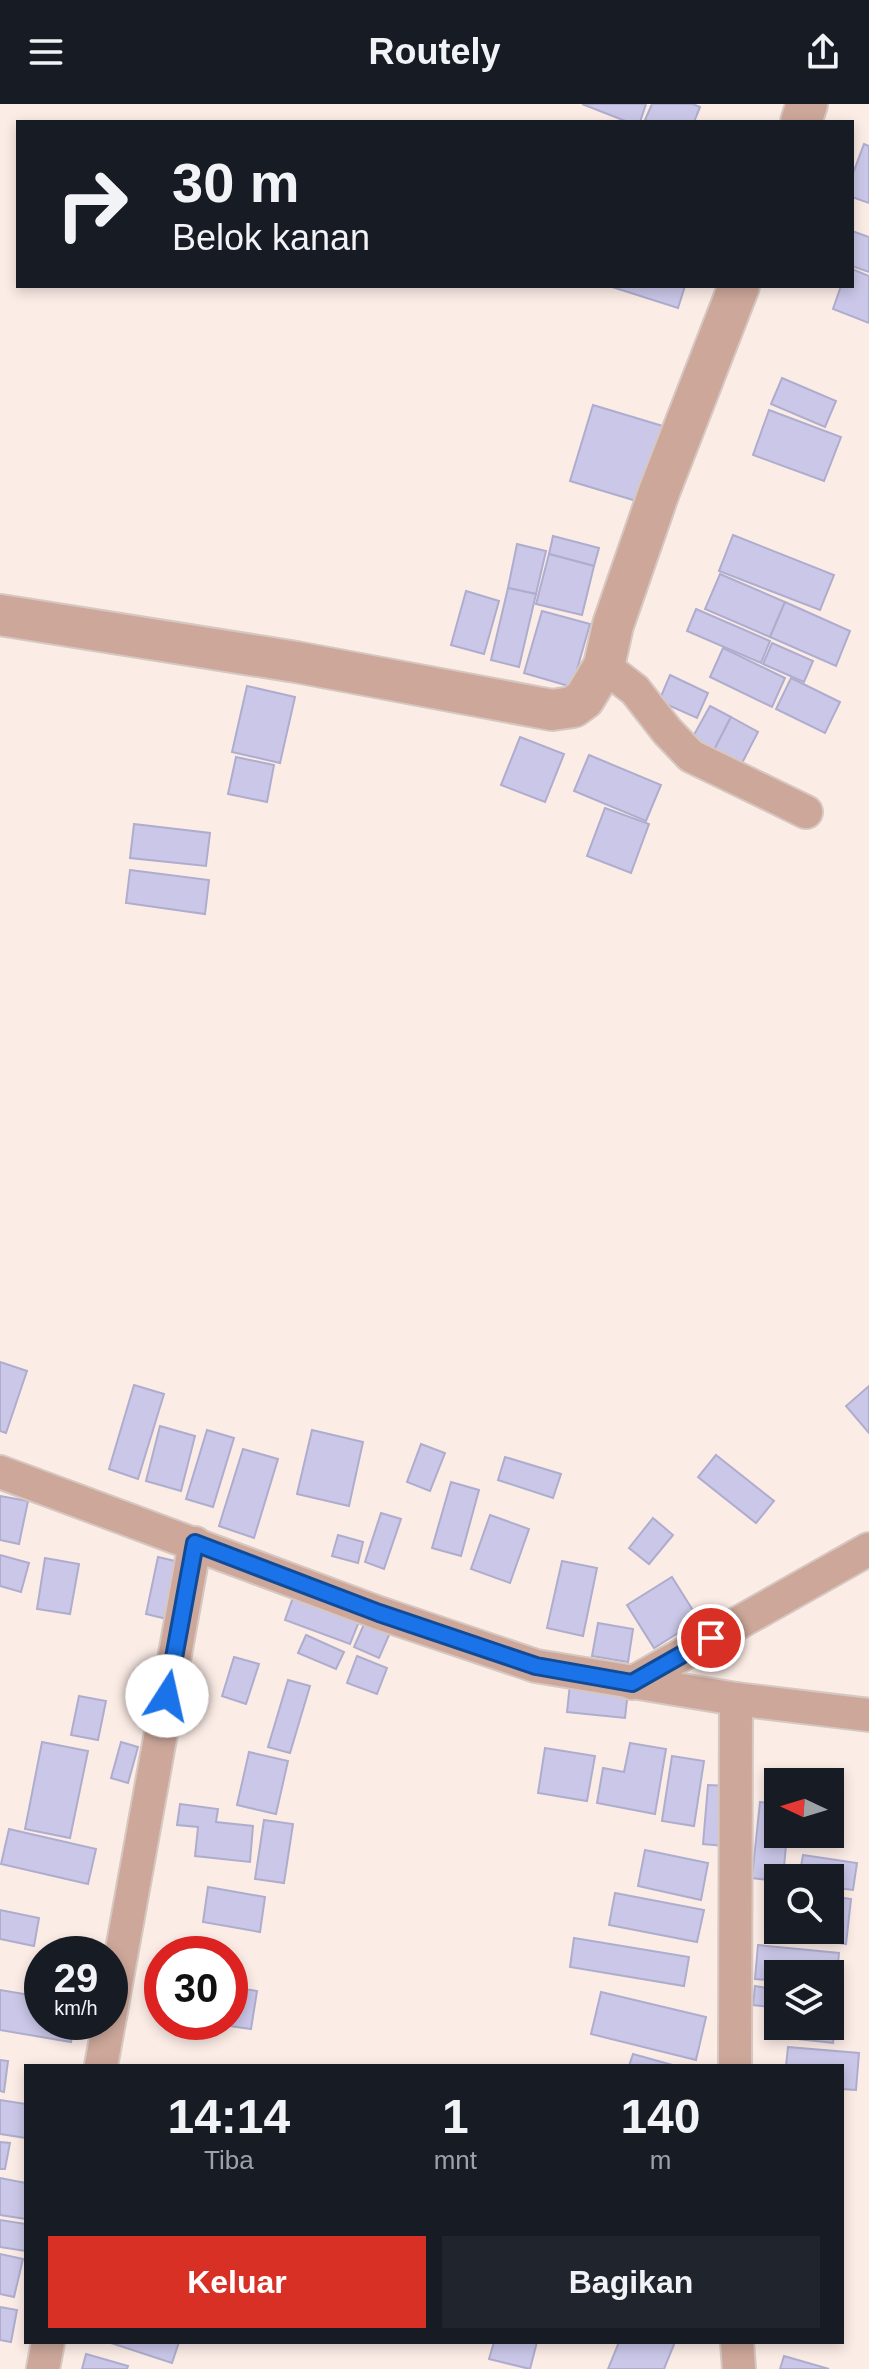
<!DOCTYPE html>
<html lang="id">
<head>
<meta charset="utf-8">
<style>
	:root { --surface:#171b24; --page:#20242c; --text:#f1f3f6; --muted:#9ea1a6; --accent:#d93025 }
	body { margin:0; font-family:Helvetica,sans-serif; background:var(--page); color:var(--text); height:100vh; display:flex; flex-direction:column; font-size:30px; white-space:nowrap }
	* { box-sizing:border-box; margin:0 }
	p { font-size:26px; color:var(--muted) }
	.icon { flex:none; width:44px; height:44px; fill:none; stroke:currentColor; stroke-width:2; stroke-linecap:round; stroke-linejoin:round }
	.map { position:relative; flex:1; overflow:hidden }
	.drawer { position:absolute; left:24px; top:1960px; width:820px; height:280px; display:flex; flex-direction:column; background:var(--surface); border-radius:0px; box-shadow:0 4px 12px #0003 }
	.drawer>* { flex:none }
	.guide { position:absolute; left:16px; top:16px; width:838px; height:168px; border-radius:0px; box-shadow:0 4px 12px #0003; background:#171b24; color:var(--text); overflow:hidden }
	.needle { width:52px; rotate:274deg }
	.tools { position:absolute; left:764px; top:1664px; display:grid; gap:16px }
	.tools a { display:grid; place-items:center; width:80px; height:80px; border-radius:0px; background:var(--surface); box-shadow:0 4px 12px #0003; font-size:40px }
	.speed { position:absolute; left:24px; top:1832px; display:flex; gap:16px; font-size:40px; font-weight:700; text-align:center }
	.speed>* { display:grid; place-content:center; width:104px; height:104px; border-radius:50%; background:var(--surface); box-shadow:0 4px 12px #0003; line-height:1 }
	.speed small { font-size:20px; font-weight:400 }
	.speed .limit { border:12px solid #d22; background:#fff; color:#111 }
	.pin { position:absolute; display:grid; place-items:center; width:68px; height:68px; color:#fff; margin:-34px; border:4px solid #fff; border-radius:50%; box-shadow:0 2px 8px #0007 }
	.me { position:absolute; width:88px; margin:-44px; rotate:10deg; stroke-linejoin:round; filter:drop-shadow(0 0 6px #0008) }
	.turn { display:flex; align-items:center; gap:28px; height:168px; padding:0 24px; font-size:36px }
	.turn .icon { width:104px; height:104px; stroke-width:2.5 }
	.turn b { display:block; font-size:56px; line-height:68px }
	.eta { display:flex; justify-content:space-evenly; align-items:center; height:136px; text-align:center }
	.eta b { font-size:48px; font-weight:600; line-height:56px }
	.cta { display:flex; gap:16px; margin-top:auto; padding:16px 24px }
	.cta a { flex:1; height:92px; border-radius:0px; background:var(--accent); color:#fff; font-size:32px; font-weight:600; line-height:92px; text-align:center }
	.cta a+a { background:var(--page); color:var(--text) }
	header { display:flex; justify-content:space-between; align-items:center; height:104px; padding:0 24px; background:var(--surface); font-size:36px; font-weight:600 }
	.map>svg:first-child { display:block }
	.building { fill:#cac7e8; stroke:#afadce; stroke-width:2 }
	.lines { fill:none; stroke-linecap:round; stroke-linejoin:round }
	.minor-casing { stroke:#d7c7c1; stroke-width:36 }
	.tertiary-casing { stroke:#d7c7c1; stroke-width:44 }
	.minor { stroke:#cca79a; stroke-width:32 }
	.tertiary { stroke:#cca79a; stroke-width:40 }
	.route-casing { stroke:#114b97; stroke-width:20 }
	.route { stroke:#1a73e8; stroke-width:14 }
</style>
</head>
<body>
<header><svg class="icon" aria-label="menu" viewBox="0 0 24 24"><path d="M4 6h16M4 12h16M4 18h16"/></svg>Routely<svg class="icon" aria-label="share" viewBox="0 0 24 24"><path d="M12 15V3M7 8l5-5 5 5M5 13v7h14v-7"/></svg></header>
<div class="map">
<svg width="869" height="2265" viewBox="0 0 869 2265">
	<rect width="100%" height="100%" fill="#fcece6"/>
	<g class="building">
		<polygon points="582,0 646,0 640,18 628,18"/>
		<polygon points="652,0 693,0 700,3 694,18 650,18 645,16"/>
		<polygon points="864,40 869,42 869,99 852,93 852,72"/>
		<polygon points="852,127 869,133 869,168 852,162"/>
		<polygon points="852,165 869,172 869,219 833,205 841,182 852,182"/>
		<polygon points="609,182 685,182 678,204"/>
		<polygon points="782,274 836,297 825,323 771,300"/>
		<polygon points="593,301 666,323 643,399 570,377"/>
		<polygon points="769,306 841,333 824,377 753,351"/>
		<polygon points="733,431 834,471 820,506 719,467"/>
		<polygon points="553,432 599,444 594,462 549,450"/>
		<polygon points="517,440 546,447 536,490 508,484"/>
		<polygon points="549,450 594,462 582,511 536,500"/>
		<polygon points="720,470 785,498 770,533 705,505"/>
		<polygon points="508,484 536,490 519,563 491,556"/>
		<polygon points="466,487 499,497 484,550 451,541"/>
		<polygon points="785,498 850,527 836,562 770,533"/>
		<polygon points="696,505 770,537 761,559 687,527"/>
		<polygon points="542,507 590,520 572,583 524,569"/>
		<polygon points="772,539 813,557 804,578 763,560"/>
		<polygon points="723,544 785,574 772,603 710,573"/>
		<polygon points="670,571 708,589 697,614 659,597"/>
		<polygon points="791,574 840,598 825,629 776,605"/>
		<polygon points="247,582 295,593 280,659 232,648"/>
		<polygon points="710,602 731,613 713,648 691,636"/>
		<polygon points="731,613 758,628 740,663 713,648"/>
		<polygon points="520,633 564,650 545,698 501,681"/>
		<polygon points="589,651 661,681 646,717 574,687"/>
		<polygon points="236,653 274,661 267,698 228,690"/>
		<polygon points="605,704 649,720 631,769 587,752"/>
		<polygon points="134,720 210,729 206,762 130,754"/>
		<polygon points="130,766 209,776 205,810 126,799"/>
		<polygon points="0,1258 27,1267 6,1329 0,1327"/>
		<polygon points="134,1281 164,1290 138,1375 109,1365"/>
		<polygon points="869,1282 869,1329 846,1302"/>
		<polygon points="160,1322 195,1332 181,1387 146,1377"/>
		<polygon points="207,1326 234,1334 213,1403 186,1395"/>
		<polygon points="312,1326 363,1338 349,1402 297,1390"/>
		<polygon points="421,1340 445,1349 430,1387 407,1378"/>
		<polygon points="243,1345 278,1355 254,1434 219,1422"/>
		<polygon points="716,1351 774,1397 756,1419 698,1373"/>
		<polygon points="505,1353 561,1370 553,1394 498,1376"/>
		<polygon points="451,1378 479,1386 461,1452 432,1444"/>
		<polygon points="0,1392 28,1397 19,1440 0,1436"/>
		<polygon points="381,1409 401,1415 384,1465 365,1458"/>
		<polygon points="490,1411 529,1425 510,1479 471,1465"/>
		<polygon points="653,1414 673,1431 649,1460 629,1444"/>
		<polygon points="338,1431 363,1438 358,1459 332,1452"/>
		<polygon points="0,1451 29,1459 21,1488 0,1482"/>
		<polygon points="158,1453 188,1460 175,1517 146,1510"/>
		<polygon points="45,1454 79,1460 70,1510 37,1505"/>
		<polygon points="562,1457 597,1464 583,1532 547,1524"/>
		<polygon points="672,1473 699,1516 654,1544 627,1501"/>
		<polygon points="296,1485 362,1510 350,1540 285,1516"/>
		<polygon points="368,1511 393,1522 379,1554 354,1543"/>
		<polygon points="598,1519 633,1525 628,1558 592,1552"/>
		<polygon points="306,1531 344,1548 336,1565 298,1549"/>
		<polygon points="357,1552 387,1564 377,1590 347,1579"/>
		<polygon points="234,1553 259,1560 246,1600 222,1592"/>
		<polygon points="288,1576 310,1582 290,1649 268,1643"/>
		<polygon points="570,1580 628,1587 625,1614 567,1608"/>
		<polygon points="79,1592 106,1597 98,1636 71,1631"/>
		<polygon points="42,1638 88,1647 70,1734 25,1725"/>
		<polygon points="121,1638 138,1643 128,1679 111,1674"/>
		<polygon points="630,1639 666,1645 655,1710 597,1699 603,1664 624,1668"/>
		<polygon points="545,1644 595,1652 587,1697 538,1689"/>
		<polygon points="249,1648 288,1657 276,1710 237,1701"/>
		<polygon points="672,1652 704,1657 694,1722 662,1717"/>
		<polygon points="708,1681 729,1682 724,1742 703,1740"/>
		<polygon points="760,1698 778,1700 778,1730 787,1730 783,1774 778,1774 778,1777 752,1774"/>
		<polygon points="180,1700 218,1705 216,1718 253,1722 250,1758 195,1752 198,1723 177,1721"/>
		<polygon points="264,1716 293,1720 284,1779 255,1775"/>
		<polygon points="9,1725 96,1745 88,1780 1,1760"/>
		<polygon points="645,1746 708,1759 701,1796 638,1782"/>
		<polygon points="803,1751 857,1759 853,1786 830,1783 830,1774 799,1774"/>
		<polygon points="208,1783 265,1793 260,1828 203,1818"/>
		<polygon points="615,1789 704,1806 697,1838 609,1821"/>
		<polygon points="830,1792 851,1795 846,1840 804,1834 805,1826 830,1826"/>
		<polygon points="0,1806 39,1814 34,1842 0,1835"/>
		<polygon points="574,1834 689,1853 684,1882 570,1863"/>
		<polygon points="758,1841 839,1849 836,1883 830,1882 830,1870 778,1870 778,1877 755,1875"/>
		<polygon points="755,1882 778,1886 778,1904 753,1901"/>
		<polygon points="230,1883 257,1887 251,1925 202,1918 230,1918"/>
		<polygon points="0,1886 42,1893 42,1918 75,1918 71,1938 0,1926"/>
		<polygon points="601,1888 706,1913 696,1956 591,1930"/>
		<polygon points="830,1919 835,1919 833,1939 780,1933 781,1922 830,1922"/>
		<polygon points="788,1943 859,1949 856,1986 842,1985 842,1962 786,1962"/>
		<polygon points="633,1950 676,1962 629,1962"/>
		<polygon points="0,1956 8,1957 4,1988 0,1987"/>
		<polygon points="0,1996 26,2000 26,2034 0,2030"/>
		<polygon points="0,2038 10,2039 5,2065 0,2065"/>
		<polygon points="0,2074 26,2079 26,2115 0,2111"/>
		<polygon points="0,2116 26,2120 26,2147 0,2143"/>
		<polygon points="0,2150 23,2155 14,2193 0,2190"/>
		<polygon points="0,2203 17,2206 11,2238 0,2236"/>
		<polygon points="108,2238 179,2238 172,2259"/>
		<polygon points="494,2238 537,2238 530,2265 489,2255"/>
		<polygon points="619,2238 675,2238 664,2265 608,2265"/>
		<polygon points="86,2250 128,2262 127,2265 82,2265"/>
		<polygon points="784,2252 829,2265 780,2265"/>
	</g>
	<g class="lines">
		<g class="minor-casing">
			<g id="minor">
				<polyline points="604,562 635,586 667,627 691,652 806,708"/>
				<polyline points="0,1368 379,1509 536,1562 736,1595 869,1611"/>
				<polyline points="632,1579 869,1445"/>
				<polyline points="110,1913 195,1439"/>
				<polyline points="101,1962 109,1918"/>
				<polyline points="735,1962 736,1595"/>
				<polyline points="737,2238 739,2265"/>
				<polyline points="43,2265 48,2238"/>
			</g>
		</g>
		<g class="tertiary-casing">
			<g id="tertiary">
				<polyline points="801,18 807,0"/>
				<polyline points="0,511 296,558 552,606 573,603 584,595 604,562 613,521 659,388 739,182"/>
			</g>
		</g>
		<use href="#minor" class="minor"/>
		<use href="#tertiary" class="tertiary"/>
	</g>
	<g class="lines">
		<g class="route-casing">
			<polyline id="route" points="167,1592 195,1439 379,1509 536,1562 632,1579 711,1534"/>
		</g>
		<use href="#route" class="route"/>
	</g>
</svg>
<div class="tools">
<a><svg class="needle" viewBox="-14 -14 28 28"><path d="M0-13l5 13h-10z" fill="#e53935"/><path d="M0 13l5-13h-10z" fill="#9ea1a6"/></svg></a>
<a><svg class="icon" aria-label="search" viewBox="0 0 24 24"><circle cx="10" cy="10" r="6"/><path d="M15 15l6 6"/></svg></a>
<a><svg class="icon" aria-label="layers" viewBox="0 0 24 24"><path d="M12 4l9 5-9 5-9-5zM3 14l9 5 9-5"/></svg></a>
</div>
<div class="speed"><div>29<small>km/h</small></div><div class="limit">30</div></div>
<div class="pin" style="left:711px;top:1534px;background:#d93025"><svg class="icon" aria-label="arrive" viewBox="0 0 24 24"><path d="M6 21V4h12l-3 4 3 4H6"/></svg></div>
<svg class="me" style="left:167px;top:1592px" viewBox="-20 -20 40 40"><circle r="19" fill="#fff"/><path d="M0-13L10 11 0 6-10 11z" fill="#1a73e8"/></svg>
<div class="guide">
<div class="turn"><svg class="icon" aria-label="right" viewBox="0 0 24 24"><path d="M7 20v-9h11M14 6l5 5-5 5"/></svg><div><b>30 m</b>Belok kanan</div></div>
</div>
<section class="drawer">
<div class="eta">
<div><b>14:14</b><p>Tiba</p></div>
<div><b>1</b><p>mnt</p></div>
<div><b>140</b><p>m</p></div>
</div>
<div class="cta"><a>Keluar</a><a>Bagikan</a></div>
</section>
</div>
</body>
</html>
